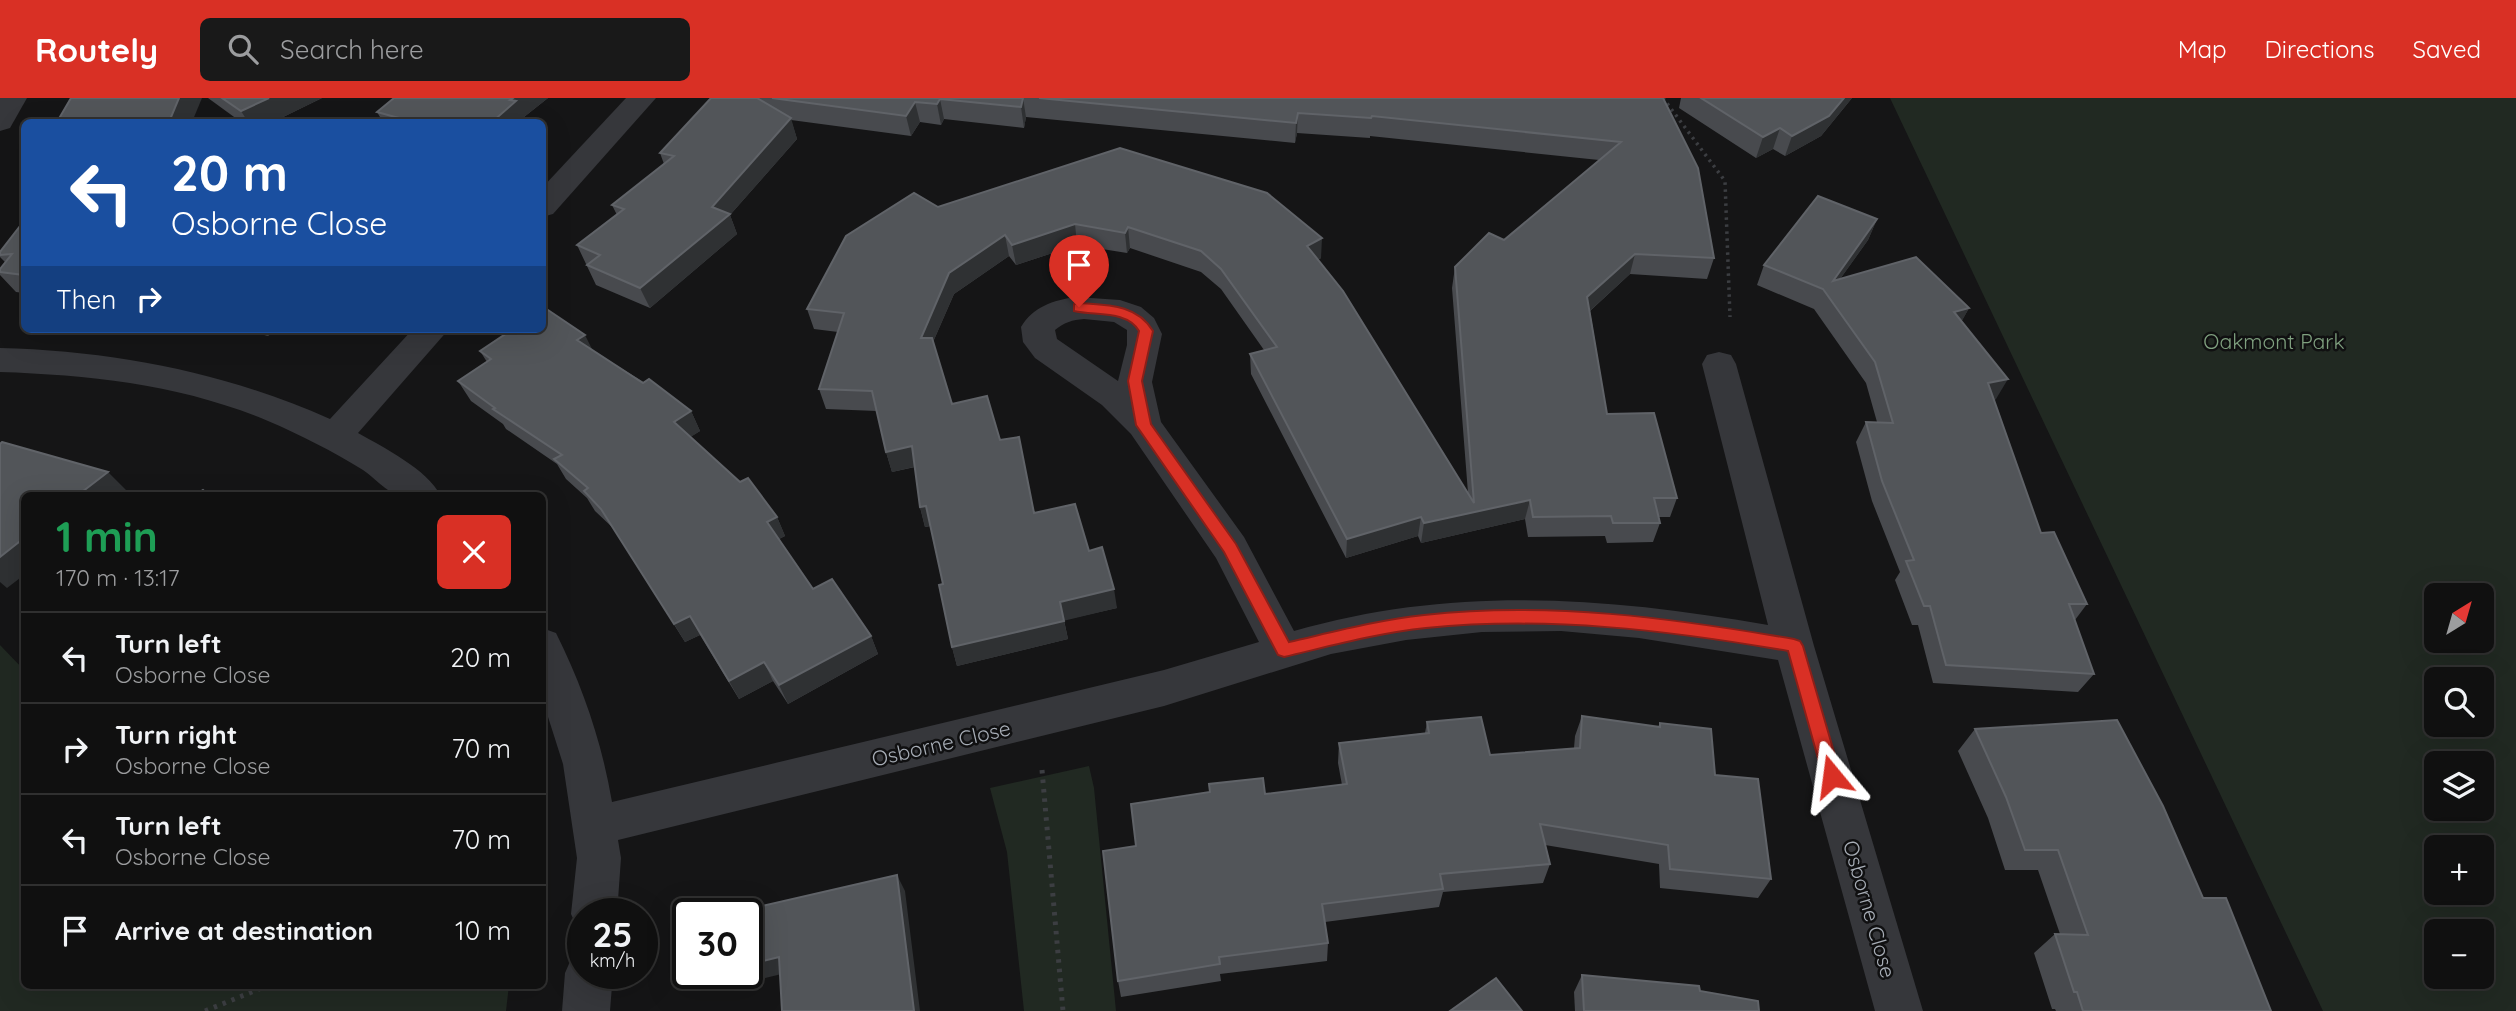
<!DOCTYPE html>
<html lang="en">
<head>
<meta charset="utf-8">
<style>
	:root { --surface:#101010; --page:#191919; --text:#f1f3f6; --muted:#9c9d9f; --line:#303030; --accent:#d93025 }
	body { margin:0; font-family:Quicksand,sans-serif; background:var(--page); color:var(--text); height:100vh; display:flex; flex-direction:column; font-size:26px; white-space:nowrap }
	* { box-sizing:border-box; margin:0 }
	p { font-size:23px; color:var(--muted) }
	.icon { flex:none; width:38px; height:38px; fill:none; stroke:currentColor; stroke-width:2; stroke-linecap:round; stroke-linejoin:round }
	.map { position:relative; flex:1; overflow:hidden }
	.drawer { position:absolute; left:21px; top:394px; width:525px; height:497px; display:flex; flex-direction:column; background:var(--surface); border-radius:10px; box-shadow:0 7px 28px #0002,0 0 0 2px var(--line) }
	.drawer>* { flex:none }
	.banner { position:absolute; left:21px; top:21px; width:525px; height:214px; border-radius:10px; box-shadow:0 7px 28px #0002,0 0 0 2px var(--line); background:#1a4fa0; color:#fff; overflow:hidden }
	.needle { width:46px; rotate:37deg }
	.fabs { position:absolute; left:2424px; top:485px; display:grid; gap:14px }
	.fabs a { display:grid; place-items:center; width:70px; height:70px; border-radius:10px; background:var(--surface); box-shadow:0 7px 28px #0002,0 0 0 2px var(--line); font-size:35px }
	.speed { position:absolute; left:567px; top:800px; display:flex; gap:14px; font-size:35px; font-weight:700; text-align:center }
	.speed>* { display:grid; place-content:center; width:91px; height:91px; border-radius:50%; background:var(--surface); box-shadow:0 7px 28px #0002,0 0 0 2px var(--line); line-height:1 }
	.speed small { font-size:18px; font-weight:400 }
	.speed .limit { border:4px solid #111; border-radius:10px; background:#fff; color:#111 }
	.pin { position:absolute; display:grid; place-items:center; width:60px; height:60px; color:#fff; margin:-72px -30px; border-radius:50% 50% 50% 0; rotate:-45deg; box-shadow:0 0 7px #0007 }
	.pin .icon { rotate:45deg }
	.me { position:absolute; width:77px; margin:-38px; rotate:344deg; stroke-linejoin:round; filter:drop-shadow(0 0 5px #0008) }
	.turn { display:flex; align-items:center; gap:24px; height:147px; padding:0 35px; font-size:32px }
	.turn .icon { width:91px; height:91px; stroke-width:2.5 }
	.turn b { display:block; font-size:49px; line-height:60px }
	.then { display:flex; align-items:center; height:66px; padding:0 35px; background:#0003; gap:14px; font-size:26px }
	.round { display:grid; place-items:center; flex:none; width:74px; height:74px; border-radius:10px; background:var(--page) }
	.overview { display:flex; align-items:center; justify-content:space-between; height:119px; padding:0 35px }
	h1 { font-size:42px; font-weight:700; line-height:52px; color:#1e9e55 }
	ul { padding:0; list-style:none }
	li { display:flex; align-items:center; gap:21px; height:91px; padding:0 35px; border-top:2px solid var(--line) }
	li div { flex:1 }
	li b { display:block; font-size:26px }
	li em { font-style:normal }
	header { display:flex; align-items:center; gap:42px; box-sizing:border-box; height:98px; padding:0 35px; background:var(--accent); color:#fff }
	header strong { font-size:33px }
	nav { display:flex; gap:38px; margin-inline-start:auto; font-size:24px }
	.search { width:490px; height:63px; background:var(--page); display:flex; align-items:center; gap:18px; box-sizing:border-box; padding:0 24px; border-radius:10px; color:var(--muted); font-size:26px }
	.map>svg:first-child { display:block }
	.green { fill:#212922; fill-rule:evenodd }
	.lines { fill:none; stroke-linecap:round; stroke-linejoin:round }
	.path-far1 { stroke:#3c3e42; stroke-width:3.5; stroke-dasharray:2.5 4.5; stroke-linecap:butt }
	.path { stroke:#3c3e42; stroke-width:5; stroke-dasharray:3.5 6; stroke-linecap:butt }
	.minor { fill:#36373b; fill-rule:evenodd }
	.wall { fill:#484a4e }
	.shaded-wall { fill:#2f3133 }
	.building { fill:#525559; stroke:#606368; stroke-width:2 }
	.route { fill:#d93025; stroke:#8d1f18; stroke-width:2 }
	.labels { text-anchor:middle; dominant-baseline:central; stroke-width:5; stroke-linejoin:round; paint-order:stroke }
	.park-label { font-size:21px; fill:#7fa07f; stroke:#101011 }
	.street-label { font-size:21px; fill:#a7adb6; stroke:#101011 }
</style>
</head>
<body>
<header>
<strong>Routely</strong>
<div class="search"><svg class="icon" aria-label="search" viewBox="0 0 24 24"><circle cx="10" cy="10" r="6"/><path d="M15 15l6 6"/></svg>Search here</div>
<nav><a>Map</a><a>Directions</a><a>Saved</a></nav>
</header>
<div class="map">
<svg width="2516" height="913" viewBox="0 0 2516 913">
	<rect width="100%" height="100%" fill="#151516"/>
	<g class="green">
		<path d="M1890 0H2516V913H2323ZM2436 497H2482V542H2436ZM2436 581H2482V626H2436ZM2436 665H2482V710H2436ZM2436 749H2482V794H2436ZM2436 833H2482V878H2436Z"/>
		<polygon points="0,547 24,572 24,887 509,887 506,913 0,913"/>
		<polygon points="1089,668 1094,690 1116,913 1024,913 1007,754 990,690"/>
	</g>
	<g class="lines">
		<polyline class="path-far1" points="1663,0 1725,83 1730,219"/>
		<g class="path">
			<polyline points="1042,672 1063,913"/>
			<polyline points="205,913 269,887"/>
		</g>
		<g class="minor">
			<polygon points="0,0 27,0 10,30 0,33"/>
			<polygon points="626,0 656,0 553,116 542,119 542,90"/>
			<path d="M1076 199 1120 202 1141 209 1154 220 1162 236 1152 284 1161 324 1244 439 1294 533C1454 487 1607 499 1768 527L1702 266 1707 257 1719 254 1731 257 1736 266 1814 548 1923 913H1875L1778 562 1639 540 1561 533 1482 534 1406 542 1331 556 1164 608 618 742 621 760 617 816H583V833L578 831 571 816 577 760 563 666 542 600V530L556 535C583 589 602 645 612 704L1164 572 1259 544 1216 460 1131 336 1102 307 1035 260 1023 244 1021 229C1033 209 1053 202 1076 199ZM1084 221 1114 224 1127 232V247L1118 283 1057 241 1055 232C1065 224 1072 222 1084 221Z"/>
			<path d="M413 231H449L358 335C383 349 428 372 440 397 428 397 410 400 398 397 386 394 374 379 363 372 332 353 301 337 268 323 183 287 91 277 0 274V250C115 253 224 274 330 321Z"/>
			<polygon points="583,854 583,875 613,875 610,913 562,913 565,875 572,859"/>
		</g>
	</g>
	<g class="wall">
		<polygon points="208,0 322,0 273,24 241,24"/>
		<polygon points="394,0 548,0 524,19 526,24 383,24 377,14"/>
		<polygon points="711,0 1663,0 1714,160 1707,181 1630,176 1590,213 1607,316 1677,400 1670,419 1659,419 1660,425 1653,444 1607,445 1605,438 1528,439 1525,421 1421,445 1418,438 1346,460 1251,276 1250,256 1264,252 1221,191 1201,174 1130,150 1127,155 1077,147 1016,167 1009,158 954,196 933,244 952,306 1000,342 1034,415 1089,453 1117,510 1064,522 1068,541 957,568 952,549 943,486 931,428 925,429 920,409 915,369 892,374 886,354 877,313 826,311 819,291 838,234 814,231 807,211 938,109 1120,50 1321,160 1318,162 1468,395 1452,190 1455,169 1504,142 1599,62 1370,38 1370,40 1297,35 1295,45 1026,19 1024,30 944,21 941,27 920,24 911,38 791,22 797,41 730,117 737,136 650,210 596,187 577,147 617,117 612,107 664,66 660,55"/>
		<polygon points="1681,0 1852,0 1821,38 1785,58 1773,51 1756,60 1679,10"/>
		<polygon points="1877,121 1868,142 1840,181 1969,210 1961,224 1996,301 1994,302 2041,435 2087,506 2075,522 2094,576 2078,594 1933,585 1918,527 1912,527 1895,482 1900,474 1872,403 1856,344 1866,324 1877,324 1866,285 1814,211 1757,187 1764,167"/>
		<polygon points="24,123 24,195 16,194 0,177 0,171 5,164 0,159 0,154"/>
		<polygon points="242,231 277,231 268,238"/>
		<polygon points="480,253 593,253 691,313 700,333 690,339 777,419 785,438 779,441 813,491 871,538 878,556 788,606 773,583 739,601 700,537 685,544 613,430 595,413 587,400 566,381 557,366 506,331 503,326 471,303 458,283 487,264"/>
		<polygon points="1582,618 1658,629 1660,625 1715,677 1771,781 1758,800 1660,790 1659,766 1545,747 1550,766 1543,785 1443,794 1439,809 1325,824 1328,845 1327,863 1220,876 1221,883 1121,899 1118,883 1136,748 1342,687 1338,665 1339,645 1425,635 1427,624 1490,657 1574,650 1575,638"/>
		<polygon points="1975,631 2203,800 2271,913 2056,913 2055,911 2052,911 2034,855 2055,836 2060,836 2038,772 2005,772 1988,720 1958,653"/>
		<polygon points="1582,877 1700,893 1759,913 1575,913 1574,894"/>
	</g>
	<g class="shaded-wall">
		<polygon points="179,0 202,0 192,24 169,24"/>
		<polygon points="269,0 322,0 273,24 248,24 241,13"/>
		<polygon points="513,0 548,0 524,19 526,24 492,24"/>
		<polygon points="1023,0 1026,19 1024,30 1021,9"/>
		<polygon points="1844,0 1852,0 1821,38 1785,58 1792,38"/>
		<polygon points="940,1 944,21 941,27 937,6"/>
		<polygon points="915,4 920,24 911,38 906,18"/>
		<polygon points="1298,15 1297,35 1295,45 1296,25"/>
		<polygon points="791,20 797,41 730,117 737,136 650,210 640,190"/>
		<polygon points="1780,30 1773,51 1756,60 1763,39"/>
		<polygon points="1877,121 1868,142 1828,198 1833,183"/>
		<polygon points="1075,126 1077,147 1016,167 1012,147"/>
		<polygon points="1128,129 1130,150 1127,155 1125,135"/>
		<polygon points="1005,137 1009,158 954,196 926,260 921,240 949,175"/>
		<polygon points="1322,140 1321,160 1306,168 1307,148"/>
		<polygon points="1635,156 1630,176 1582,220 1587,199"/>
		<polygon points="1969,210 1958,230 1954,214"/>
		<polygon points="263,231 277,231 268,238"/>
		<polygon points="585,237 595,257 577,242"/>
		<polygon points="2008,281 1996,301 1976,305 1988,285"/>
		<polygon points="691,313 700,333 683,344 674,324"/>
		<polygon points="912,348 918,368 892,374 886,354"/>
		<polygon points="108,374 127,393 122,397 78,397"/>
		<polygon points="1530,402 1525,421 1421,445 1424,425"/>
		<polygon points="926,408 932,427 925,429 920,409"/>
		<polygon points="777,419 785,438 775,443 767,424"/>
		<polygon points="1421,419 1418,438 1346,460 1347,441"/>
		<polygon points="24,440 24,477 7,490 0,484 0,459"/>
		<polygon points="1114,491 1117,510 1063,523 1060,504"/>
		<polygon points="690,518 700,537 685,544 674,526"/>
		<polygon points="1064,523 1068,541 957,568 952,549"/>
		<polygon points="871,538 878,556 788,606 779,587"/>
		<polygon points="764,564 773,583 739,601 729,583"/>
		<polygon points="897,777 905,793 920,913 914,913"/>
		<polygon points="779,859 790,874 744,885 736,875 747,875 747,867"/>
	</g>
	<g class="building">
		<polygon points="71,0 179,0 169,24 107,24 108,23 93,24 57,24"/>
		<polygon points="222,0 269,0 241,13"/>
		<polygon points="394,0 513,0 510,2 516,3 492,24 394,24 399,20 377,14"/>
		<polygon points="711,0 757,0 791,20 712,109 730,116 640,190 587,167 600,157 577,147 624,111 612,107 674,58 660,55"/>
		<polygon points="772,0 1023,0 1021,9 940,1 937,6 915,4 906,18"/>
		<polygon points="1039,0 1663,0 1698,70 1714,160 1635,156 1587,199 1607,316 1654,315 1677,400 1654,400 1660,425 1613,425 1611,418 1533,419 1530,402 1424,425 1421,419 1347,441 1250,256 1277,249 1221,171 1201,153 1128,129 1125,135 1075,126 1012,147 1005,137 949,175 921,240 932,240 952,306 987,298 1000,342 1019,339 1034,415 1075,406 1089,453 1102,449 1114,491 1060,504 1064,523 952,549 939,487 943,486 926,408 920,409 912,348 886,354 872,293 819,291 844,215 807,211 846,138 914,95 938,109 1120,50 1267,95 1322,140 1307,148 1343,193 1474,405 1455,169 1489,135 1504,142 1621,44 1372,18 1371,20 1298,15 1296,25"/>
		<polygon points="1701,0 1844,0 1829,18 1792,38 1780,30 1763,39"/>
		<polygon points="1818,98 1877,121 1833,183 1916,159 1969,210 1954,214 2008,281 1988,285 2041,435 2054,434 2087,506 2069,506 2094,576 1946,567 1930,508 1924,508 1906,463 1914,462 1882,383 1866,324 1893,325 1875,264 1823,191 1764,167"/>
		<polygon points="24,123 24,177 0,174 0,171 12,156 0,157 0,154"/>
		<polygon points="545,210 585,237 577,242 643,285 649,281 691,313 674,324 740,384 748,380 777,419 767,424 813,491 832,481 871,538 779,587 764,564 729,583 690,518 674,526 601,411 584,393 588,390 554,361 562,357 493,311 495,310 458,283 491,261 480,253 513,231 542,231 542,212"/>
		<polygon points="2,344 108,374 78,397 24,397 24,440 0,459 0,346"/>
		<polygon points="203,392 209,397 195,397"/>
		<polygon points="1582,618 1660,629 1660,625 1711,631 1715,677 1758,681 1771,781 1670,771 1668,747 1540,726 1550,766 1440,776 1443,791 1322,806 1328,845 1219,859 1220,866 1118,883 1103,753 1136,748 1131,706 1210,694 1209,686 1263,680 1265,696 1347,686 1339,645 1429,635 1427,624 1481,619 1490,657 1580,650"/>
		<polygon points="2117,622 2163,708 2203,800 2226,800 2271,913 2083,913 2077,894 2074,894 2055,836 2088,837 2058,752 2025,752 2006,699 1975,631"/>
		<polygon points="897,777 914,913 782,913 779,859 747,867 747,816 731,815"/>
		<polygon points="1582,877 1699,888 1700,893 1758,903 1759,913 1584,913"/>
		<polygon points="1496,880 1522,913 1450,913"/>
	</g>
	<path class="route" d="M1079 205C1107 207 1137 206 1153 233L1142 283 1151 326 1236 446 1289 544C1333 534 1378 522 1424 517 1549 503 1672 520 1794 541L1800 543 1803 548 1841 678 1838 684 1832 686 1825 684 1823 678 1788 553C1667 532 1548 518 1426 530 1378 535 1331 548 1284 559L1278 557 1224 454 1136 327 1128 283 1139 233C1127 212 1095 218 1074 213V206Z"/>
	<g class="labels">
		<g class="park-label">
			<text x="2274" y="243">Oakmont Park</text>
		</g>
		<g class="street-label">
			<text transform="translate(941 645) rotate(-13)">Osborne Close</text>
			<text transform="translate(1870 811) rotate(74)">Osborne Close</text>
		</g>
	</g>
</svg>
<div class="fabs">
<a><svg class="needle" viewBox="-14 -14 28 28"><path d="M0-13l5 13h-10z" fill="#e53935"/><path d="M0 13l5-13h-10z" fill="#9c9d9f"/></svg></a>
<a><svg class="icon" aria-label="search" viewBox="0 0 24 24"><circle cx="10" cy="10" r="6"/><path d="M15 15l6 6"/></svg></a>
<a><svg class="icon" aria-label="layers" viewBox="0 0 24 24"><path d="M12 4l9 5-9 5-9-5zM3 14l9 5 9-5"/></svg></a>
<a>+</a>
<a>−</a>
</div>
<div class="speed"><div>25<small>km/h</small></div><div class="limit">30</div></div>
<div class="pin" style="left:1079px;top:209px;background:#d93025"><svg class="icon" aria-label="arrive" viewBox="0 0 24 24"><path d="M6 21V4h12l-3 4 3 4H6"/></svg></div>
<svg class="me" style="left:1832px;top:678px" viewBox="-20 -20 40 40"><path d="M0-17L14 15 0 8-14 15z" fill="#d93025" stroke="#fff" stroke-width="4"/></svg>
<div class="banner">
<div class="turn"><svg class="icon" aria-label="left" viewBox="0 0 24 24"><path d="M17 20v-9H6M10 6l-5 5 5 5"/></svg><div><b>20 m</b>Osborne Close</div></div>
<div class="then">Then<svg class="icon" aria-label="right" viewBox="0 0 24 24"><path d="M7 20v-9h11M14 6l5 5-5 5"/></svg></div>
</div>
<section class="drawer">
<div class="overview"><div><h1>1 min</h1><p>170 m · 13:17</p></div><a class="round" style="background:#d93025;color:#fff"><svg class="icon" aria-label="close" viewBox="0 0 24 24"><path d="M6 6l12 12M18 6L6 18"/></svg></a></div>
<ul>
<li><svg class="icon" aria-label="left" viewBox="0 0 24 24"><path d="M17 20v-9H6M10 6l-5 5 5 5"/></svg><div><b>Turn left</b><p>Osborne Close</p></div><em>20 m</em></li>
<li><svg class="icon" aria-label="right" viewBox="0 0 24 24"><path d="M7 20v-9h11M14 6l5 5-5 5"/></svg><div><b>Turn right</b><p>Osborne Close</p></div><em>70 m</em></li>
<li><svg class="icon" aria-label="left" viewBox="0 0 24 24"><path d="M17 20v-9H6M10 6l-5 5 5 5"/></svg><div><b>Turn left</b><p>Osborne Close</p></div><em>70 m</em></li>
<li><svg class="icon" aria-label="arrive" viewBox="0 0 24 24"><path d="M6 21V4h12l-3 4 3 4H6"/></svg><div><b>Arrive at destination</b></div><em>10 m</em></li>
</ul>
</section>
</div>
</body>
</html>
